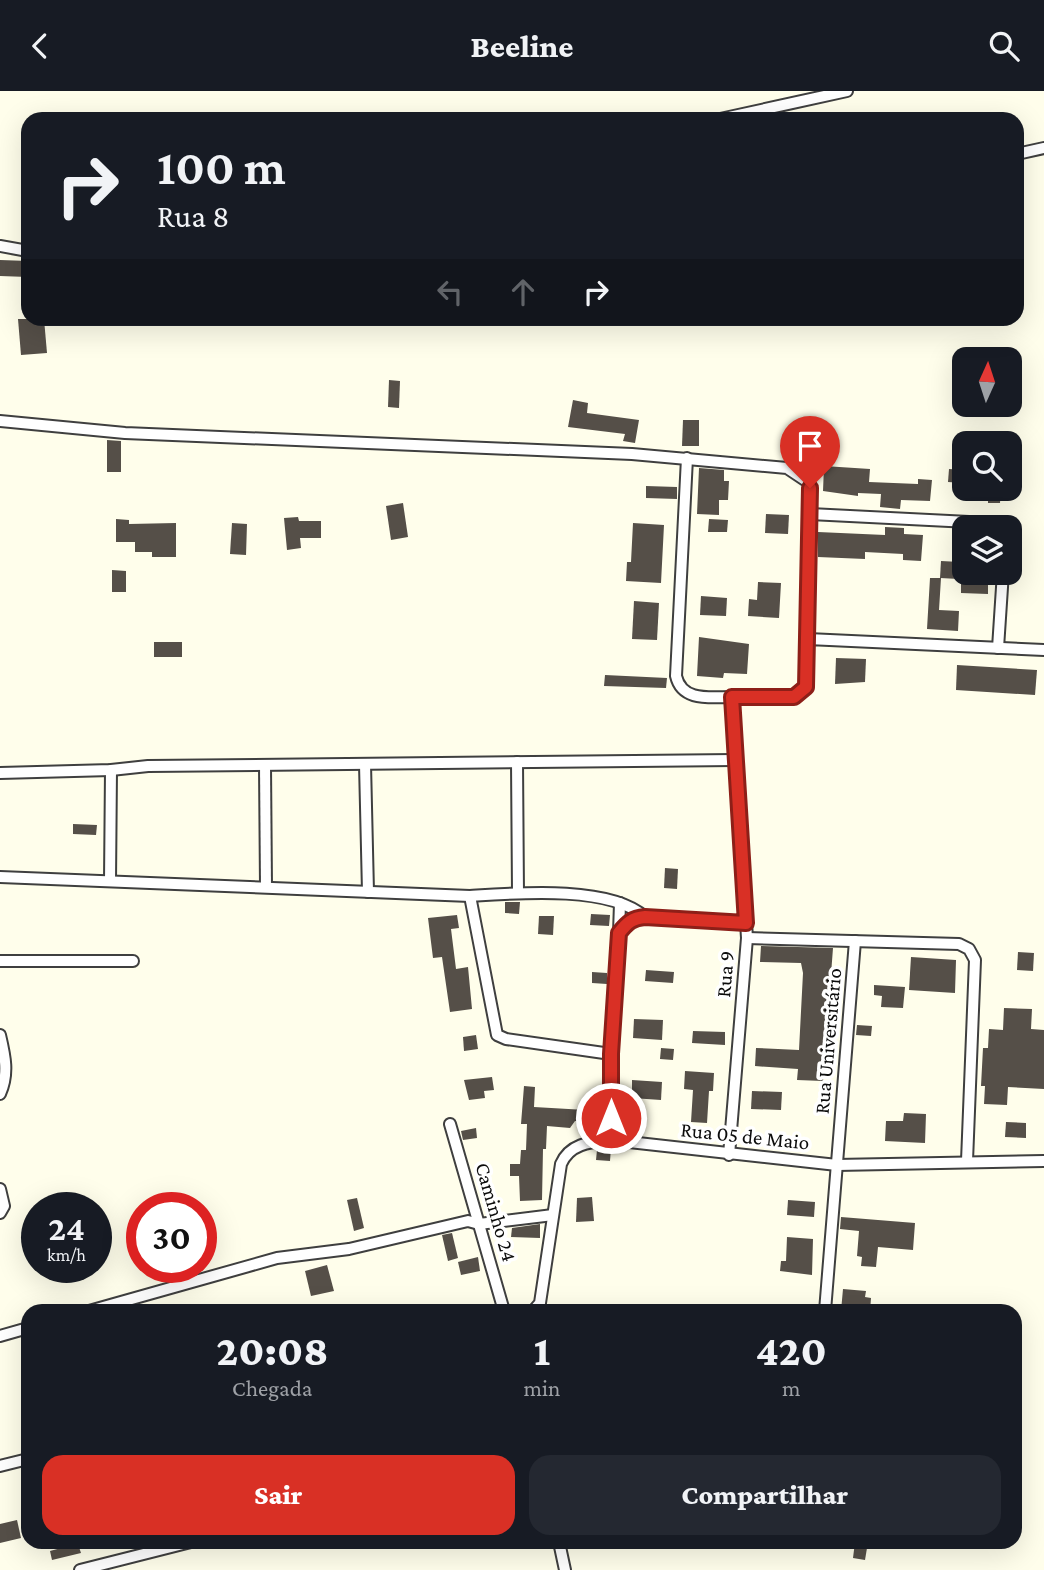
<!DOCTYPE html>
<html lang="pt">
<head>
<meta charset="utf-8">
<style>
	:root { --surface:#171b24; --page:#242831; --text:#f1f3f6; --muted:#9ea1a6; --accent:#d93025 }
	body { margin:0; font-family:"Crimson Pro",serif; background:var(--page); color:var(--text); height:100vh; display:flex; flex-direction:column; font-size:26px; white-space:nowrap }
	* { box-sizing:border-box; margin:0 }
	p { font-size:23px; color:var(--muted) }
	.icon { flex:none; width:38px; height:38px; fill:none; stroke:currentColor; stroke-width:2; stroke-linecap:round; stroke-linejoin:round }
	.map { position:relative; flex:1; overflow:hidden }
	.sheet { position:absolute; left:21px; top:1213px; width:1001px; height:245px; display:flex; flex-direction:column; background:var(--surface); border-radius:21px; box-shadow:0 7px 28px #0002 }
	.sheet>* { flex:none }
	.guide { position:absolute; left:21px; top:21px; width:1003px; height:214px; border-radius:21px; box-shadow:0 7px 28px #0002; background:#171b24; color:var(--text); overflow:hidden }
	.needle { width:46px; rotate:3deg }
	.buttons { position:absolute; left:952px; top:256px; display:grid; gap:14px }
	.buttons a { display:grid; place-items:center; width:70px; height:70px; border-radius:14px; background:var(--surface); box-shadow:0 7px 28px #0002; font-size:35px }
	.speed { position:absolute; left:21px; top:1101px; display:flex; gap:14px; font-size:35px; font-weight:700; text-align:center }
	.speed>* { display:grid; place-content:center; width:91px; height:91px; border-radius:50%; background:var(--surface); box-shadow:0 7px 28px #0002; line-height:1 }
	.speed small { font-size:18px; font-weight:400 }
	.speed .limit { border:10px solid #d22; background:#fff; color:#111 }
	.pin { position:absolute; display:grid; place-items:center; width:60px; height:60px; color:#fff; margin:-72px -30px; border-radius:50% 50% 50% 0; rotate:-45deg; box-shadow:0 0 7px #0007 }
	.pin .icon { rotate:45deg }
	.me { position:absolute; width:77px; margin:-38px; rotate:0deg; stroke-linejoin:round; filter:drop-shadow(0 0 5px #0008) }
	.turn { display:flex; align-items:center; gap:24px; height:147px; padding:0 21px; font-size:32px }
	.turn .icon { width:91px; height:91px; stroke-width:2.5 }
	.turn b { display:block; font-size:49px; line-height:60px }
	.lanes { display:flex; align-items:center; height:66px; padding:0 21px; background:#0003; justify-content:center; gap:35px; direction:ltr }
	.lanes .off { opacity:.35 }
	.eta { display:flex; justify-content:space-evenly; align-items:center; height:119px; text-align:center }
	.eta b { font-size:42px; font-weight:800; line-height:49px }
	.action { display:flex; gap:14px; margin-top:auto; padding:14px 21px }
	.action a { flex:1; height:80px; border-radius:21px; background:var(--accent); color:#fff; font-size:28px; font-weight:800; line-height:80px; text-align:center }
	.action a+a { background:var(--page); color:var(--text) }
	header { display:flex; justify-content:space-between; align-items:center; height:91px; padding:0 21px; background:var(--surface); font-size:32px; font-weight:800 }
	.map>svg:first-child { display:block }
	.building { fill:#554f48 }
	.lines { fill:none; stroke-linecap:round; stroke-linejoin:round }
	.street-casing { stroke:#3f3f3f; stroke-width:14 }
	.street { stroke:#fff; stroke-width:10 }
	.route-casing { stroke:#8d1f18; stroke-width:18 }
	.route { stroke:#d93025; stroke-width:12 }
	.labels { text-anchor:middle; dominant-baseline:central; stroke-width:7; stroke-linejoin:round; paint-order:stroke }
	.street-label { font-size:21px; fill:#0c0c0c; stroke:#fff }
</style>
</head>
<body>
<header><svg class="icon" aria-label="back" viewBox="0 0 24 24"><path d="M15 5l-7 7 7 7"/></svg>Beeline<svg class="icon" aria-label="search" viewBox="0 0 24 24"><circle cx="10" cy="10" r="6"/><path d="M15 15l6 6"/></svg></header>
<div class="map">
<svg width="1044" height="1479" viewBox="0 0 1044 1479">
	<rect width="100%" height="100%" fill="#fffeeb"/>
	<g class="building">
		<polygon points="0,169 28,170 28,186 0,185"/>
		<polygon points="18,228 44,228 47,262 21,264"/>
		<polygon points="389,289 400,290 399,317 388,316"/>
		<polygon points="573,309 588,312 587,322 639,329 635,352 623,350 625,343 568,336"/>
		<polygon points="683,329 699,329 699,355 682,355"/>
		<polygon points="107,349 121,350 121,381 107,381"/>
		<polygon points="824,375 870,378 869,391 918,393 918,388 932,389 930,410 901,409 900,418 880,416 881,403 858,402 858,405 823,400"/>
		<polygon points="699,377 724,379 724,390 729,390 728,409 719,409 719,424 697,423"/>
		<polygon points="949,378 964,379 963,392 948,391"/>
		<polygon points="646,395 677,396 677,408 646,407"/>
		<polygon points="965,397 1001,397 1000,412 988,412 988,407 964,406"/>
		<polygon points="403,412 408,446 391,449 386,415"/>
		<polygon points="766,423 789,424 788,443 765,442"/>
		<polygon points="298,426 299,430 321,430 321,447 300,447 301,457 287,459 284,427"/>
		<polygon points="116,428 129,429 129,433 176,432 176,466 152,466 152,461 135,461 135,451 116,451"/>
		<polygon points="709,428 728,429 727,441 708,441"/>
		<polygon points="232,432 247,433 246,464 230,463"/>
		<polygon points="633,432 664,434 661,492 626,490 627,471 631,471"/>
		<polygon points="885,436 904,437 904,443 923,444 921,470 903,469 903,463 865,461 865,468 818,466 818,441 885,444"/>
		<polygon points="941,470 960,471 959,488 940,487"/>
		<polygon points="112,479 126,480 126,501 112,501"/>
		<polygon points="930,487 941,487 939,519 959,520 958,540 927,538"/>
		<polygon points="961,488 988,489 988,503 961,502"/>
		<polygon points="758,491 781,492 779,527 748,525 749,508 757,509"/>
		<polygon points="701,505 727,507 726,525 700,524"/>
		<polygon points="634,510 659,512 657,549 632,548"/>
		<polygon points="699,546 749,553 747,583 724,582 723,587 697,585"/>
		<rect x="154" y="551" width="28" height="15"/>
		<polygon points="836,567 866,568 865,591 835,593"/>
		<polygon points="957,574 1037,579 1035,604 956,599"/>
		<polygon points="605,584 667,587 666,597 604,595"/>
		<polygon points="73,733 97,734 96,744 73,743"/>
		<polygon points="665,777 678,778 677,798 664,797"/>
		<polygon points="505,811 520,811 519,823 505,822"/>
		<polygon points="591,823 610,824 609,835 590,834"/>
		<polygon points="457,824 459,837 451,838 456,878 468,876 472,918 450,921 442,866 433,867 428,827"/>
		<polygon points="539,825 554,825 553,844 538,843"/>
		<polygon points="761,855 833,857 823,990 797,989 798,978 755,975 756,957 799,959 803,882 801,872 760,871"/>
		<polygon points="1018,861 1034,862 1033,880 1017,879"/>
		<polygon points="911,866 956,869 955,902 909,899"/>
		<polygon points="646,879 674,881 673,892 645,890"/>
		<polygon points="592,881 607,882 607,893 592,892"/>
		<polygon points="874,894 905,896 903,917 881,916 882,905 874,904"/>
		<polygon points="1004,917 1032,918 1031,938 1044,939 1044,998 1008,996 1007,1014 984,1013 985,995 981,995 983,957 988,957 989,938 1003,939"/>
		<polygon points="634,928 663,929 662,949 633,947"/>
		<polygon points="857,934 872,935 871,945 856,944"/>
		<polygon points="693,940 725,941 725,954 692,952"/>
		<polygon points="476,944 478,958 464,960 463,946"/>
		<polygon points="661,957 674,958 673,969 660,968"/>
		<polygon points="685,980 714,982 713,1000 709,1000 707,1032 691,1031 693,999 684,998"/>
		<polygon points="492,986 494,999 484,1000 485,1007 469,1009 464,989"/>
		<polygon points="632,989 662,991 661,1009 632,1007"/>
		<polygon points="524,995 535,996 534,1016 603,1020 603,1032 575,1030 570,1037 547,1035 546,1058 543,1058 542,1109 520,1110 519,1085 510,1085 510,1073 520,1073 521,1059 526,1059 527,1033 521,1033"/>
		<polygon points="752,1000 782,1001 781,1019 751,1018"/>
		<polygon points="904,1022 926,1023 925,1052 885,1050 886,1030 903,1030"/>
		<polygon points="1006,1031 1026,1032 1026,1047 1005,1046"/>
		<polygon points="476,1037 477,1047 463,1049 461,1040"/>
		<polygon points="611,1057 610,1070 596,1069 597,1059"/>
		<polygon points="490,1080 491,1093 479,1095 477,1082"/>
		<polygon points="592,1106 594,1130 576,1131 577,1107"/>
		<polygon points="357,1107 364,1137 354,1140 347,1109"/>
		<polygon points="788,1109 815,1111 814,1126 787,1124"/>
		<polygon points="841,1126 915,1132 913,1159 878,1156 876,1176 861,1175 862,1166 857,1165 859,1140 840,1138"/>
		<polygon points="540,1133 540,1147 511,1146 512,1137"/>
		<polygon points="452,1142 458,1167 448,1170 442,1144"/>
		<polygon points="787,1146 813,1148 812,1184 780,1180 781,1170 786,1170"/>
		<polygon points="478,1166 480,1180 461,1184 458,1171"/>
		<polygon points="327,1174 334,1200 311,1205 305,1180"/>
		<polygon points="843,1198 866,1200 865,1206 871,1207 870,1220 841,1220"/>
		<polygon points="17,1429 21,1447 0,1452 0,1433"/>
		<polygon points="60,1451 78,1453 81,1462 52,1469 50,1460 61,1457"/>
		<polygon points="855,1451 868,1451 865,1469 853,1467"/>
	</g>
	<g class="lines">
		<g class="street-casing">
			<g id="street">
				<polyline points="720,28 847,0"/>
				<polyline points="1017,63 1044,57"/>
				<polyline points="0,155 28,160"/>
				<polyline points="0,330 125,342 632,363 787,377 808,391 811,406 808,548"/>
				<path d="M687 367 676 585C682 611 710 606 732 606"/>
				<polyline points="810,423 989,432 996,436"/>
				<polyline points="998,557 1003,481"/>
				<polyline points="517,671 518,802"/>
				<polyline points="365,673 368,801"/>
				<polyline points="265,675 266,796"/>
				<polyline points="0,682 111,679 148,675 735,669"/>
				<path d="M0 786 470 805C516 802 610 794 645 826"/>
				<polyline points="110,790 111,679"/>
				<polyline points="470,805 497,944 506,948 611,963"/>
				<polyline points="619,842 620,812"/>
				<polyline points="747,847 959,853 969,858 975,869 967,1070"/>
				<polyline points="0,870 133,870"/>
				<path d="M0 944C5 965 9 983 0 1003"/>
				<polyline points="450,1033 504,1220"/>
				<polyline points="611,1049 611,963 619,842 630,830 645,826 746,832"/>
				<polyline points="729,1064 747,847 732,606 794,606 806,596 808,548 1044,559"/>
				<polyline points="0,1098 4,1115 0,1122"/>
				<polyline points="89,1220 277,1167 349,1158 468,1130 479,1133 553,1124"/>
				<path d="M533 1220 540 1212 561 1073C570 1052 591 1051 611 1049L837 1074 1044 1070"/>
				<polyline points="825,1220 855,850"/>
				<polyline points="0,1245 28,1237"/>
				<polyline points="0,1375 28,1368"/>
				<polyline points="559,1451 565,1479"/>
				<polyline points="80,1479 191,1451"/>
			</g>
		</g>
		<use href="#street" class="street"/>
	</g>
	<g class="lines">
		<g class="route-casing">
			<path id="route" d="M611 1027V963L619 842C627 832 632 827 645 826L746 832 732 606H794L806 596 810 397"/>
		</g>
		<use href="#route" class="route"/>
	</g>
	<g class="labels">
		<g class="street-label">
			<text transform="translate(725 883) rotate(-85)">Rua 9</text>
			<text transform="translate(828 950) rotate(-85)">Rua Universitário</text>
			<text transform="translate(745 1045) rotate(6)">Rua 05 de Maio</text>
			<text transform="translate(496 1121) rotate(74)">Caminho 24</text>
		</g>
	</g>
</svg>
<div class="buttons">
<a><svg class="needle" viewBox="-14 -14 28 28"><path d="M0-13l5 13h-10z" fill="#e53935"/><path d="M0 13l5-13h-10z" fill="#9ea1a6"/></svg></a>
<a><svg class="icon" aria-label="search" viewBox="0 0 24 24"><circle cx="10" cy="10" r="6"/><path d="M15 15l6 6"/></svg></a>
<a><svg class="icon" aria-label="layers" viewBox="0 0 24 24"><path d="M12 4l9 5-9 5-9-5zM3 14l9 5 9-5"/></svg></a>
</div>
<div class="speed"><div>24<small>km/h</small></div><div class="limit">30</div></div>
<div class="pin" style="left:810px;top:397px;background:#d93025"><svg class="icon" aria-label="arrive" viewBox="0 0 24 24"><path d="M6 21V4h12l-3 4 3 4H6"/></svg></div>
<svg class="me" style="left:611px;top:1027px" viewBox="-20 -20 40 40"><circle r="17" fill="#d93025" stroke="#fff" stroke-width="3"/><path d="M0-11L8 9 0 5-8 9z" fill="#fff"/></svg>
<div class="guide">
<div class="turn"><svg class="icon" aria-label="right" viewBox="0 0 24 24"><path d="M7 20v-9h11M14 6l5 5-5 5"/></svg><div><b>100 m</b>Rua 8</div></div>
<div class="lanes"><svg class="icon off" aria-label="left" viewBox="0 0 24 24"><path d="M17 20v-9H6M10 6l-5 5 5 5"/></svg><svg class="icon off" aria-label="ahead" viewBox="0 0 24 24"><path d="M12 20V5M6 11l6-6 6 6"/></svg><svg class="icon" aria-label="right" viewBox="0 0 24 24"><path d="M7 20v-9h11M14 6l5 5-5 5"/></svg></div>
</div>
<section class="sheet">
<div class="eta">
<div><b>20:08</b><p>Chegada</p></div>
<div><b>1</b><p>min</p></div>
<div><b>420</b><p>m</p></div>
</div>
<div class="action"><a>Sair</a><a>Compartilhar</a></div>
</section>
</div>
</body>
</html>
